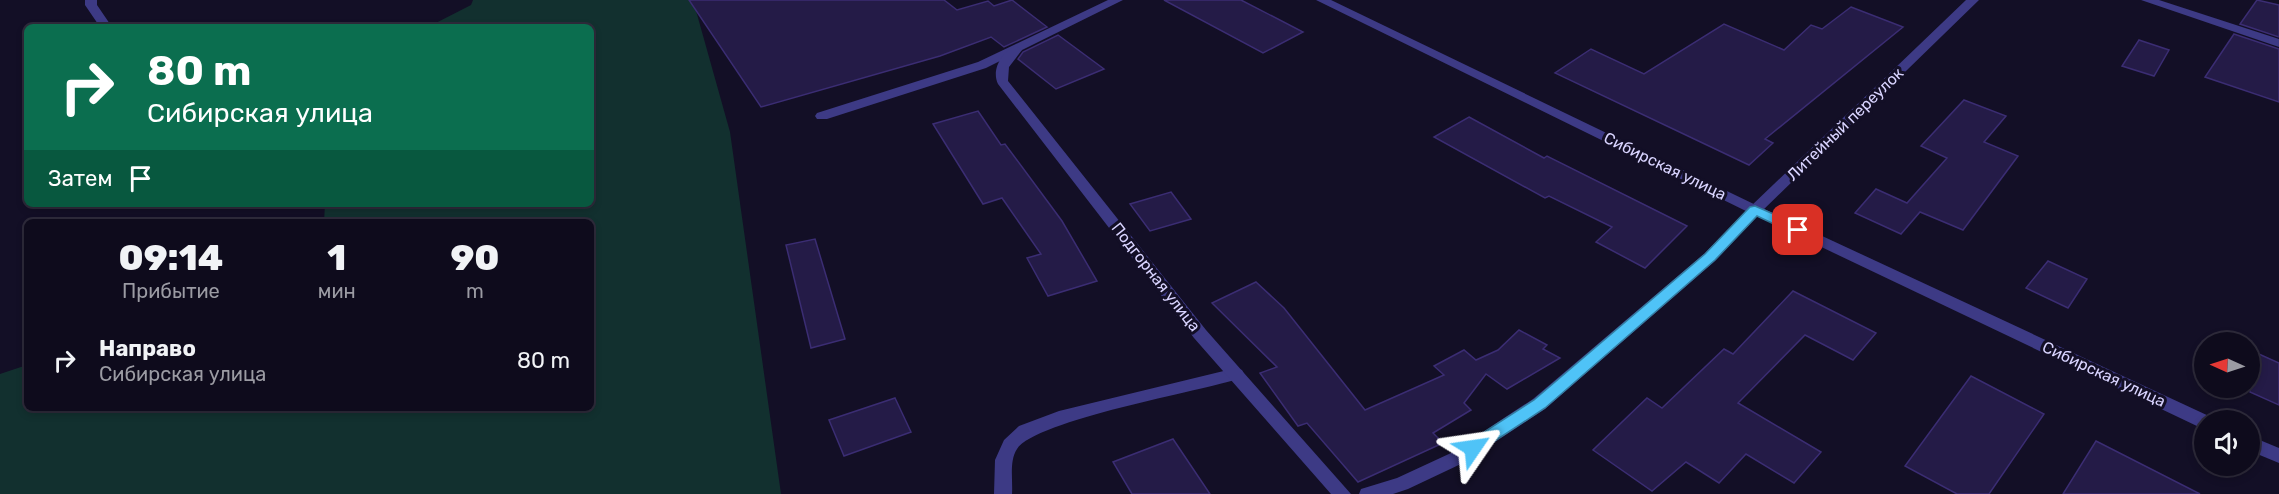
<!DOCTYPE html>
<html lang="ru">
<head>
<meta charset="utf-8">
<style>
	:root { --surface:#0e0b1c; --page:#1c1929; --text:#f1f3f6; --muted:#9b9ba3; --line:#2e2b3b }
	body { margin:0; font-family:Rubik,sans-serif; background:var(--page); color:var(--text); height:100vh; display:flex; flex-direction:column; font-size:22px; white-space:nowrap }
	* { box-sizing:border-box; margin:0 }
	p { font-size:20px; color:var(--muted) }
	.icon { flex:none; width:33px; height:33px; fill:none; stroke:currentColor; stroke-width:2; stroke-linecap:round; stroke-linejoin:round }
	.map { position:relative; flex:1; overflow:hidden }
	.sheet { position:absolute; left:24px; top:219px; width:570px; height:192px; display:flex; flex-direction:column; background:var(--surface); border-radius:9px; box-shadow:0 3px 9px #0003,0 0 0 2px var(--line) }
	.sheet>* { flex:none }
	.banner { position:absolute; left:24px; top:24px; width:570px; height:183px; border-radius:9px; box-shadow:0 3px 9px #0003,0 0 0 2px var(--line); background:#0b6e4f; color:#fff; overflow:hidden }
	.needle { width:39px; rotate:273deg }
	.controls { position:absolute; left:2194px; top:332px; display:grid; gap:12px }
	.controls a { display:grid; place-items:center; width:66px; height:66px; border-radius:50%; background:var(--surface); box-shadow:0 3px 9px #0003,0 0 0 2px var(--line); font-size:30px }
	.pin { position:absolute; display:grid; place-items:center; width:51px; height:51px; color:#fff; margin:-26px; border-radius:12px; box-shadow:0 3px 9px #0006 }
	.me { position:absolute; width:66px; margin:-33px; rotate:58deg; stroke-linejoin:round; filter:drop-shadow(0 0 4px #0008) }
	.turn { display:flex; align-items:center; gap:21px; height:126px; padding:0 24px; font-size:27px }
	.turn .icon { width:78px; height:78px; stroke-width:2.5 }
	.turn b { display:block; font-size:42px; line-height:51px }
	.then { display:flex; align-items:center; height:57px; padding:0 24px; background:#0003; gap:12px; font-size:22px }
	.eta { display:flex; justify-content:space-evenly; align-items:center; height:102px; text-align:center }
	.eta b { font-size:36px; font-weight:800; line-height:42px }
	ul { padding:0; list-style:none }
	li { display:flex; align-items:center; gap:18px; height:78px; padding:0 24px }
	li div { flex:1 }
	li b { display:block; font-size:22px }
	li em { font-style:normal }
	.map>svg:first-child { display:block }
	.green { fill:#12302f }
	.building { fill:#241b47; stroke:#3b2d73; stroke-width:1.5 }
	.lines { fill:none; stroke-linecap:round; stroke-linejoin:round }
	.service { fill:#3d3a85; fill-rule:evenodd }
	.minor { fill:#3d3a85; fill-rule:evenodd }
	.tertiary { fill:#3d3a85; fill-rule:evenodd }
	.route { fill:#4fc3f7; stroke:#337fa1; stroke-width:1.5 }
	.labels { text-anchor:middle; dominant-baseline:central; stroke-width:6; stroke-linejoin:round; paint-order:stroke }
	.street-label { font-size:16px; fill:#d9d4ff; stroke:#130f26 }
</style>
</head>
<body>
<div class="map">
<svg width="2279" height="494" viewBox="0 0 2279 494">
	<rect width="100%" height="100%" fill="#130f26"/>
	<polygon class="green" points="473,0 693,0 730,132 781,494 0,494 0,374 27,365 27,408 591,408 591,222 324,222 325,204 591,204 591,27 428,27 471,5"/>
	<g class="building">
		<polygon points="689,0 944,0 957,10 988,1 994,6 1012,0 1047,27 1004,47 991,37 940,56 761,107"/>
		<polygon points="1164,0 1241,0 1303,32 1263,53"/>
		<polygon points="2257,0 2279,5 2279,37 2240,24"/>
		<polygon points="1851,7 1903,27 1765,139 1773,143 1749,165 1555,73 1591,49 1644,74 1724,24 1784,50 1811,25 1822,29"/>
		<polygon points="2234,34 2279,49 2279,102 2205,77"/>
		<polygon points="1058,35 1104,69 1056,89 1018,59 1023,52"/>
		<polygon points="2139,40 2169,50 2154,76 2122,66"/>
		<polygon points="1964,100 2006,116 1984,142 2018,156 1963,230 1920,212 1901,234 1855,213 1876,189 1907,203 1947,158 1921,146"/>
		<polygon points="978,111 1001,145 1005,144 1062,221 1097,281 1048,296 1027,258 1041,254 1002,198 983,204 933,124"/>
		<polygon points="1469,117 1544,158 1547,156 1687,226 1645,268 1596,242 1612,227 1549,196 1545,198 1434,137"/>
		<polygon points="1171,192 1191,219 1150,231 1130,204"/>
		<polygon points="815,239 845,339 811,348 786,245"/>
		<polygon points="2048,261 2087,279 2068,308 2026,288"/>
		<polygon points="1256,282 1284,308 1365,410 1444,375 1434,366 1464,350 1476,360 1498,350 1519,330 1547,345 1543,349 1560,358 1507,389 1486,374 1464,403 1471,410 1433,433 1443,443 1358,482 1307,423 1298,426 1260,373 1277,367 1212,303"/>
		<polygon points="1793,291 1876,333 1853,360 1805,335 1738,403 1821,452 1794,483 1746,454 1719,483 1686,462 1652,491 1593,450 1647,398 1662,408 1724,349 1733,354"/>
		<polygon points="2250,350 2279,363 2279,405 2250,392"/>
		<polygon points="1971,376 2044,414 1989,494 1957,494 1905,466"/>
		<polygon points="895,398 911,432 844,456 829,420"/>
		<polygon points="1173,439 1210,494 1132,494 1113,462"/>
		<polygon points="2096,441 2200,494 2063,494"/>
	</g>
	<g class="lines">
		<g class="service">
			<polygon points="85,0 97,0 97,5 112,27 100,27 85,5"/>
			<polygon points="1108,0 1123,0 986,68 827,119 817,119 815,116 817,113 978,62"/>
			<polygon points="2141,0 2159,0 2279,39 2279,47"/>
			<path d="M1236 368 1242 370 1244 374 1242 378C1201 391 1036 420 1017 449 1009 461 1013 480 1012 494H994L995 460 1004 440 1019 426 1059 411Z"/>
		</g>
		<g class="minor">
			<polygon points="1966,0 1979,0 1760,213 1715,261 1545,409 1463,463 1408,489 1393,494 1359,494 1361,489 1397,478 1451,453 1533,399 1705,253 1750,207"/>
			<path d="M1016 46 1022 50 1009 67 1008 81 1206 330 1351 494H1331L1194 338 998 84C991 70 1002 51 1016 46Z"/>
		</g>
		<g class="tertiary">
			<polygon points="1316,0 1331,0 1760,207 2211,417 2213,420 2205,420 2205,429 2199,427 1750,213"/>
			<polygon points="2250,436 2279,448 2279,463 2250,451"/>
		</g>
	</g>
	<polygon class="route" points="1755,206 1803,227 1804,230 1803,233 1793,233 1757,216 1715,260 1545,408 1478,452 1473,454 1467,452 1464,448 1467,443 1534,400 1705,254 1750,207"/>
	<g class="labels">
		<g class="street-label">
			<text transform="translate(1845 124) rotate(-44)">Литейный переулок</text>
			<text transform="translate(1665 166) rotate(26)">Сибирская улица</text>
			<text transform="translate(1156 277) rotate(52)">Подгорная улица</text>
			<text transform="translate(2104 374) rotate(25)">Сибирская улица</text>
		</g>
	</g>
</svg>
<div class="controls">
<a><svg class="needle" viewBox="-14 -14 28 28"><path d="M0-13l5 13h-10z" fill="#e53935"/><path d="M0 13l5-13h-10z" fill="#9b9ba3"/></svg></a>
<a><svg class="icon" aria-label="sound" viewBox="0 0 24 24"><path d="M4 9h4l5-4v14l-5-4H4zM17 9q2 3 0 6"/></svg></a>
</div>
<div class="pin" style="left:1798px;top:230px;background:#d93025"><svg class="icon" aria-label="arrive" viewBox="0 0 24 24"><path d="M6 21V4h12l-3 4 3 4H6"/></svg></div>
<svg class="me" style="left:1473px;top:448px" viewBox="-20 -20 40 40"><path d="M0-17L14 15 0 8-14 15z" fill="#4fc3f7" stroke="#fff" stroke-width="4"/></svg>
<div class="banner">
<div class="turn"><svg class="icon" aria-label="right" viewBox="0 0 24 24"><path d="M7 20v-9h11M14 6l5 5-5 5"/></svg><div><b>80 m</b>Сибирская улица</div></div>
<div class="then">Затем<svg class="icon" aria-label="arrive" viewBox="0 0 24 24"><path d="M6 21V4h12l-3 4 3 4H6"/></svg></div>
</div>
<section class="sheet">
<div class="eta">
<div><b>09:14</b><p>Прибытие</p></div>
<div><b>1</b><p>мин</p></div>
<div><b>90</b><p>m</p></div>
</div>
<ul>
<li><svg class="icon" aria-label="right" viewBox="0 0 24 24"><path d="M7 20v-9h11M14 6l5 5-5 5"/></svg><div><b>Направо</b><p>Сибирская улица</p></div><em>80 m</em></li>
</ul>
</section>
</div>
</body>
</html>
